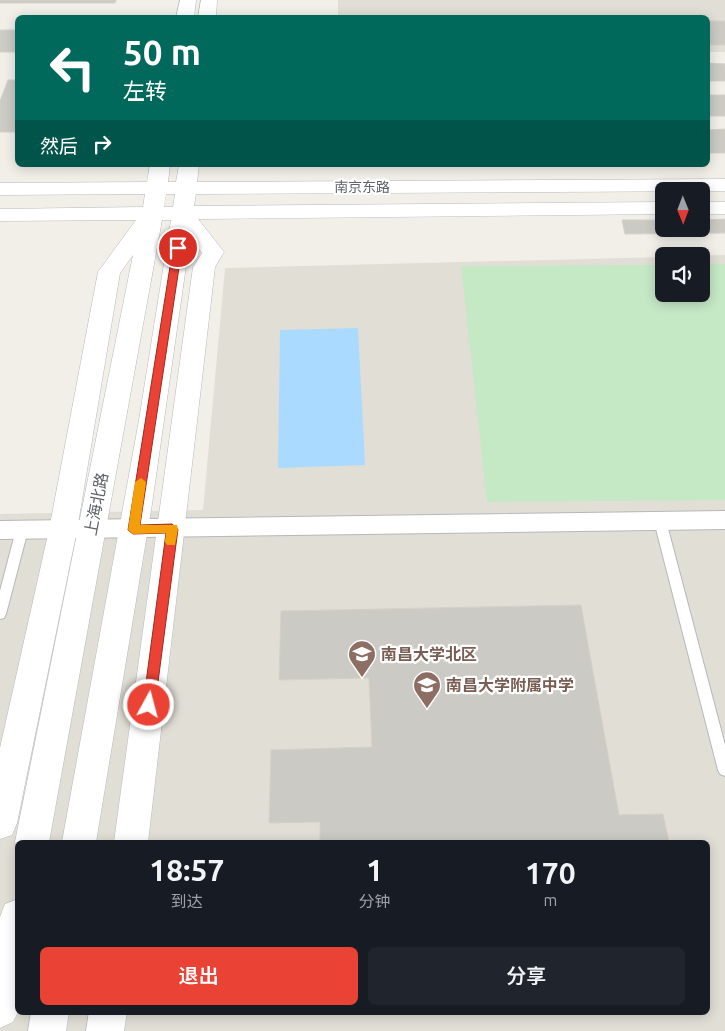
<!DOCTYPE html>
<html lang="zh">
<head>
<meta charset="utf-8">
<style>
	:root { --surface:#171b24; --page:#20242c; --text:#f1f3f6; --muted:#9ea1a6; --accent:#ea4335 }
	body { margin:0; font-family:Ubuntu,"Noto Sans SC",sans-serif; background:var(--page); color:var(--text); height:100vh; display:flex; flex-direction:column; font-size:19px; white-space:nowrap }
	* { box-sizing:border-box; margin:0 }
	p { font-size:16px; color:var(--muted) }
	.icon { flex:none; width:28px; height:28px; fill:none; stroke:currentColor; stroke-width:2; stroke-linecap:round; stroke-linejoin:round }
	.map { position:relative; flex:1; overflow:hidden }
	.panel { position:absolute; left:15px; top:840px; width:695px; height:175px; display:flex; flex-direction:column; background:var(--surface); border-radius:8px; box-shadow:0 2px 12px #0003 }
	.panel>* { flex:none }
	.top-card { position:absolute; left:15px; top:15px; width:695px; height:152px; border-radius:8px; box-shadow:0 2px 12px #0003; background:#00695c; color:#fff; overflow:hidden }
	.needle { width:32px; rotate:179deg }
	.fabs { position:absolute; left:655px; top:182px; display:grid; gap:10px }
	.fabs a { display:grid; place-items:center; width:55px; height:55px; border-radius:8px; background:var(--surface); box-shadow:0 2px 12px #0003; font-size:25px }
	.pin { position:absolute; display:grid; place-items:center; width:42px; height:42px; color:#fff; margin:-21px; border:2px solid #fff; border-radius:50%; box-shadow:0 1px 5px #0007 }
	.me { position:absolute; width:55px; margin:-28px; rotate:7deg; stroke-linejoin:round; filter:drop-shadow(0 0 4px #0008) }
	.turn { display:flex; align-items:center; gap:18px; height:105px; padding:0 25px; font-size:22px }
	.turn .icon { width:65px; height:65px; stroke-width:2.5 }
	.turn b { display:block; font-size:35px; line-height:42px }
	.then { display:flex; align-items:center; height:48px; padding:0 25px; background:#0003; gap:10px; font-size:19px }
	.eta { display:flex; justify-content:space-evenly; align-items:center; height:85px; text-align:center }
	.eta b { font-size:30px; font-weight:600; line-height:35px }
	.primary-button { display:flex; gap:10px; margin-top:auto; padding:10px 25px }
	.primary-button a { flex:1; height:58px; border-radius:8px; background:var(--accent); color:#fff; font-size:20px; font-weight:600; line-height:58px; text-align:center }
	.primary-button a+a { background:var(--page); color:var(--text) }
	.map>svg:first-child { display:block }
	.education { fill:#e1ded6; fill-rule:evenodd }
	.green { fill:#c5e8c5 }
	.water { fill:#aadaff }
	.building { fill:#cccac5; stroke:#d6d1c6 }
	.lines { fill:none; stroke-linecap:round; stroke-linejoin:round }
	.lane-casing { stroke:#b5b8bc; stroke-width:2 }
	.street-casing { stroke:#b5b8bc; stroke-width:2 }
	.secondary-casing { stroke:#b6babf; stroke-width:1 }
	.lane { fill:#fff; fill-rule:evenodd }
	.street { fill:#fff; fill-rule:evenodd }
	.secondary { fill:#fff; fill-rule:evenodd }
	.route { fill:#ea4335; stroke:#982c22 }
	.slow { fill:#f59e0b }
	.labels { text-anchor:middle; dominant-baseline:central; stroke-width:4.5; stroke-linejoin:round; paint-order:stroke }
	.far-street-label { font-size:14px; fill:#5f6368; stroke:#fff }
	.street-label { font-size:16px; fill:#5f6368; stroke:#fff }
	.education-label { font-size:16px; font-weight:bold; fill:#785e54; stroke:#fff; text-anchor:start }
</style>
</head>
<body>
<div class="map">
<svg width="725" height="1031" viewBox="0 0 725 1031">
	<rect width="100%" height="100%" fill="#f1efe8"/>
	<g class="education">
		<polygon points="338,0 725,0 725,52 708,52 708,18 338,18"/>
		<path d="M725 255V1031H0V514L203 510 225 268 664 257V294H701V256H676ZM18 842H708V1012H18Z"/>
	</g>
	<polygon class="green" points="701,264 725,264 725,500 487,502 461,266 664,265 664,294 701,294"/>
	<polygon class="water" points="358,328 365,465 278,468 280,330"/>
	<g class="building">
		<polygon points="0,0 116,0 115,3 0,3"/>
		<rect x="708" y="21" width="17" height="24"/>
		<rect x="0" y="30" width="18" height="22"/>
		<polygon points="708,63 725,64 725,81 708,81"/>
		<polygon points="8,80 18,80 18,132 0,132 0,101"/>
		<rect x="708" y="95" width="17" height="21"/>
		<polygon points="725,129 725,153 708,153 708,130"/>
		<polygon points="725,219 725,233 625,234 622,220 664,220 664,229 701,229 701,220"/>
		<polygon points="581,605 619,815 663,814 669,842 320,842 320,822 269,823 271,750 372,747 369,678 279,680 281,611"/>
	</g>
	<g class="lines">
		<g class="lane-casing">
			<g id="lane">
				<polygon points="660,517 664,518 666,521 725,745 725,776 720,774 718,770 654,521 656,518"/>
				<polygon points="22,525 26,527 28,530 6,614 4,618 0,619 0,591 16,530 18,527"/>
			</g>
		</g>
		<g class="street-casing">
			<polygon id="street" points="725,511 725,529 0,539 0,521"/>
		</g>
		<g class="secondary-casing">
			<g id="secondary">
				<polygon points="180,0 196,0 194,18 176,18"/>
				<polygon points="201,0 217,0 216,18 198,18"/>
				<path d="M150 165H170L168 182H176L179 165H199L197 182 725 179V191L196 194 194 206 664 202V214L198 219 224 252 215 267 148 842H114L193 267 202 253 190 238 152 504 96 842H62L139 420 171 220H162L49 842H18V848L15 842 133 255 120 273 77 530 17 823 12 835 0 839V748L49 530 98 272 136 220 0 221V209L143 207 145 194 0 195V183L147 182ZM166 194H175L173 207H164Z"/>
				<rect x="701" y="202" width="24" height="12"/>
				<polygon points="18,899 18,1012 13,1022 0,1028 0,917 5,904"/>
				<polygon points="31,1012 69,1012 66,1031 28,1031"/>
				<polygon points="89,1012 127,1012 124,1031 86,1031"/>
			</g>
		</g>
		<use href="#lane" class="lane"/>
		<use href="#street" class="street"/>
		<use href="#secondary" class="secondary"/>
	</g>
	<polygon class="route" points="178,245 182,248 140,525 172,524 178,529 155,705 154,709 149,711 144,709 143,705 166,533 133,534 128,530 173,248"/>
	<polygon class="slow" points="141,478 146,482 140,525 177,525 178,529 175,545 167,545 165,542 166,533 133,534 128,530 135,482"/>
	<defs>
		<g id="university-pin" transform="scale(1.4375)"><path d="M0 17L-7.5 6A9.5 9.5 0 1 1 7.5 6Z" fill="#8d6e63" stroke="#fff"/><path d="M0-5L7-2L0 1L-7-2ZM-4 1L0 2.5L4 1V4Q0 6-4 4Z" fill="#fff"/></g>
		<g id="school-pin" transform="scale(1.4375)"><path d="M0 17L-7.5 6A9.5 9.5 0 1 1 7.5 6Z" fill="#8d6e63" stroke="#fff"/><path d="M0-5L7-2L0 1L-7-2ZM-4 1L0 2.5L4 1V4Q0 6-4 4Z" fill="#fff"/></g>
	</defs>
	<g fill-rule="evenodd">
		<use href="#university-pin" x="362" y="654"/>
		<use href="#school-pin" x="427" y="685"/>
	</g>
	<g class="labels">
		<g class="far-street-label">
			<text x="362" y="187">南京东路</text>
		</g>
		<g class="street-label">
			<text transform="translate(96 504) rotate(-79)">上海北路</text>
		</g>
		<g class="education-label">
			<text x="381" y="654">南昌大学北区</text>
			<text x="446" y="685">南昌大学附属中学</text>
		</g>
	</g>
</svg>
<div class="fabs">
<a><svg class="needle" viewBox="-14 -14 28 28"><path d="M0-13l5 13h-10z" fill="#e53935"/><path d="M0 13l5-13h-10z" fill="#9ea1a6"/></svg></a>
<a><svg class="icon" aria-label="sound" viewBox="0 0 24 24"><path d="M4 9h4l5-4v14l-5-4H4zM17 9q2 3 0 6"/></svg></a>
</div>
<div class="pin" style="left:178px;top:248px;background:#d93025"><svg class="icon" aria-label="arrive" viewBox="0 0 24 24"><path d="M6 21V4h12l-3 4 3 4H6"/></svg></div>
<svg class="me" style="left:149px;top:705px" viewBox="-20 -20 40 40"><circle r="17" fill="#ea4335" stroke="#fff" stroke-width="3"/><path d="M0-11L8 9 0 5-8 9z" fill="#fff"/></svg>
<div class="top-card">
<div class="turn"><svg class="icon" aria-label="left" viewBox="0 0 24 24"><path d="M17 20v-9H6M10 6l-5 5 5 5"/></svg><div><b>50 m</b>左转</div></div>
<div class="then">然后<svg class="icon" aria-label="right" viewBox="0 0 24 24"><path d="M7 20v-9h11M14 6l5 5-5 5"/></svg></div>
</div>
<section class="panel">
<div class="eta">
<div><b>18:57</b><p>到达</p></div>
<div><b>1</b><p>分钟</p></div>
<div><b>170</b><p>m</p></div>
</div>
<div class="primary-button"><a>退出</a><a>分享</a></div>
</section>
</div>
</body>
</html>
